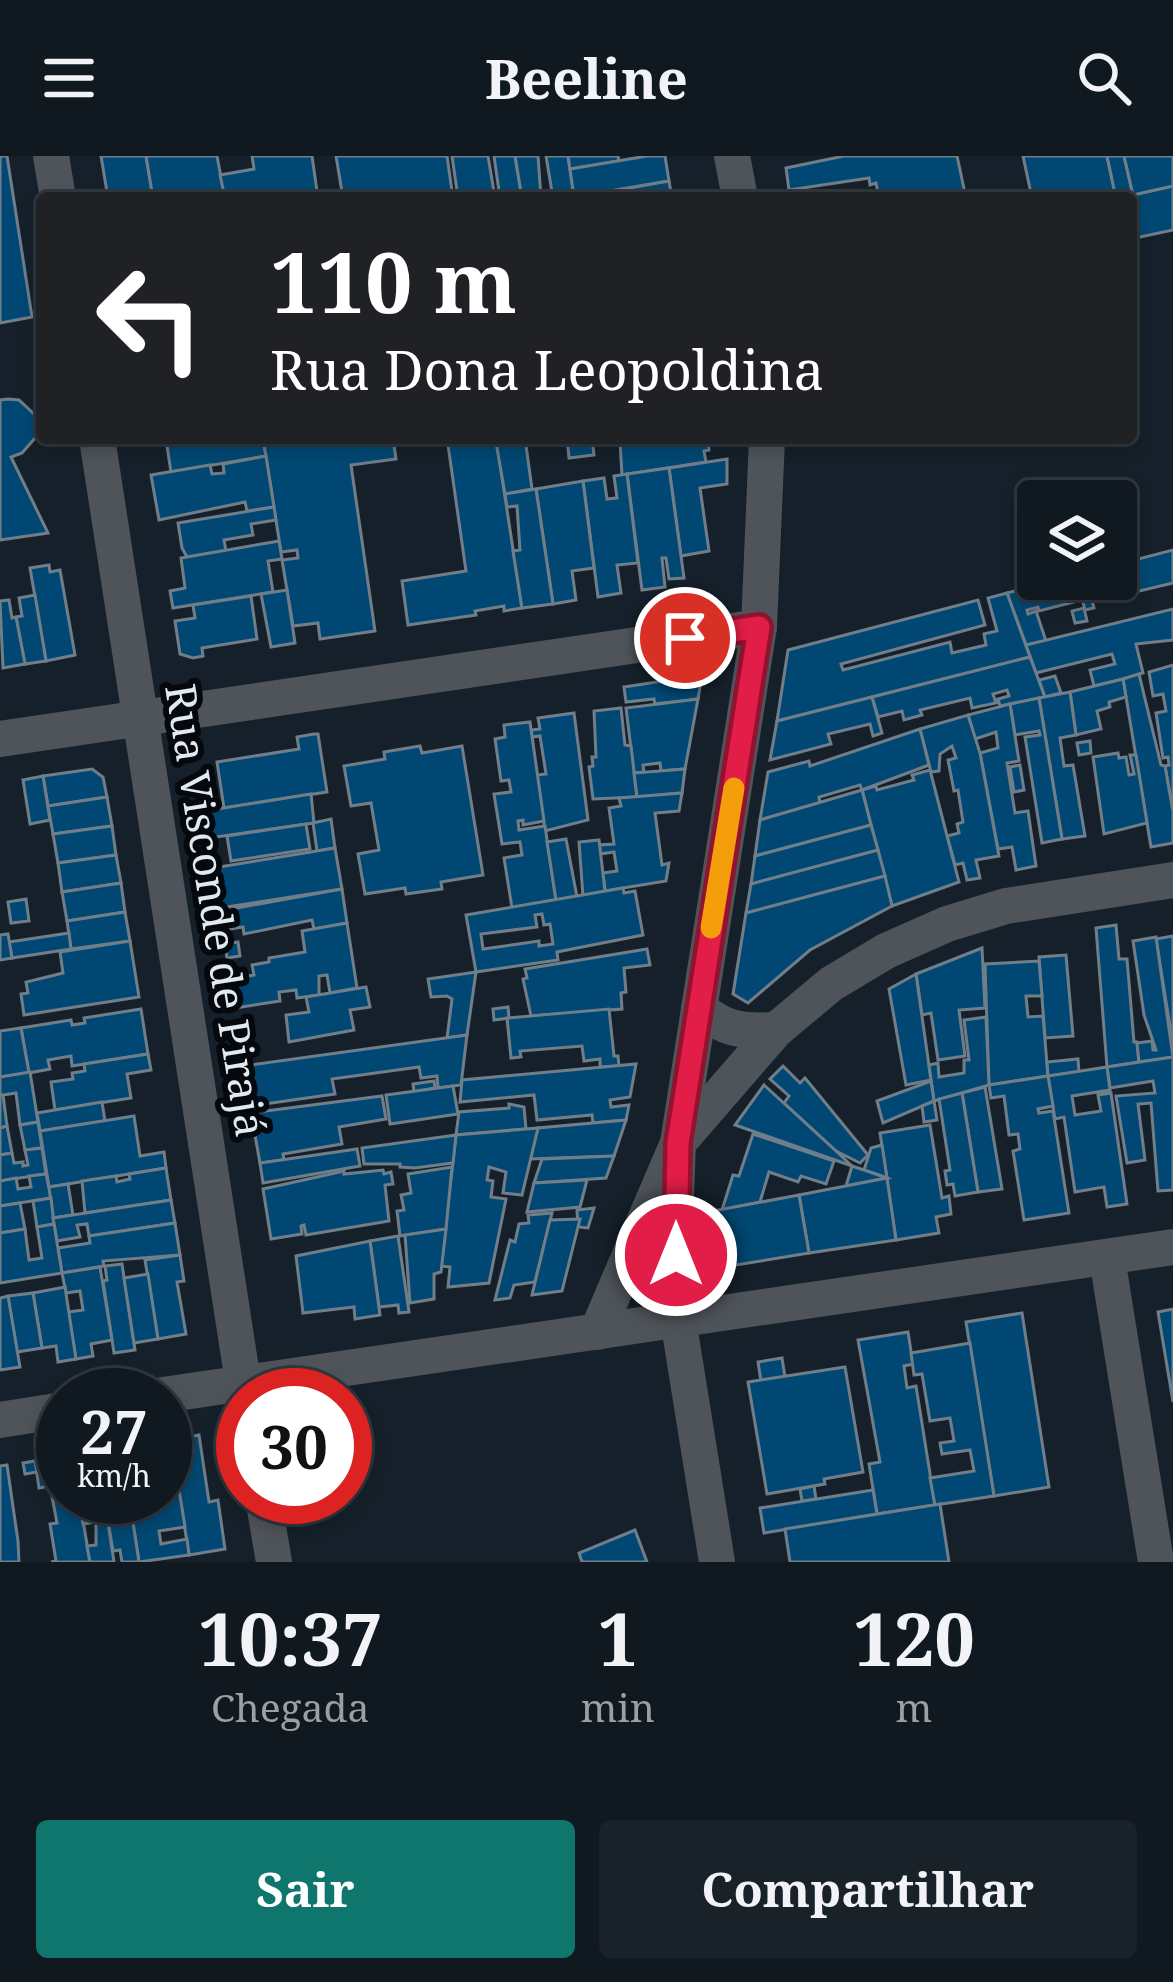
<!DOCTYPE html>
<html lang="pt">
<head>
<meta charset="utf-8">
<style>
	:root { --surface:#101820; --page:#192129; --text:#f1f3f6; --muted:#9ca0a5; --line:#30373e; --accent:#0f766e }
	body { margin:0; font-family:"Noto Serif",serif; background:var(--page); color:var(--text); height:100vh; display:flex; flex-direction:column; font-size:45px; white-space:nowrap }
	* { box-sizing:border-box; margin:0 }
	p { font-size:39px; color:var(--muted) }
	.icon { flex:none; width:66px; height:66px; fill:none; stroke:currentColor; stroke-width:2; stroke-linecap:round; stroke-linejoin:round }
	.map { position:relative; height:1406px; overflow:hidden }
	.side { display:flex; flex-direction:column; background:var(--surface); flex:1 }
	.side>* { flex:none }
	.hud { position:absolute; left:36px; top:36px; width:1101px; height:252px; border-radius:12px; box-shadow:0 6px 18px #0003,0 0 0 3px var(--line); background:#202124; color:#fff; overflow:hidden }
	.buttons { position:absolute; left:1017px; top:324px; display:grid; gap:24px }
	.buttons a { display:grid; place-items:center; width:120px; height:120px; border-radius:12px; background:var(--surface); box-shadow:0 6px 18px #0003,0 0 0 3px var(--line); font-size:60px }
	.speed { position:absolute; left:36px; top:1212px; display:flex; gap:24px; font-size:60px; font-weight:700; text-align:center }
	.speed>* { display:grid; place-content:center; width:156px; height:156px; border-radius:50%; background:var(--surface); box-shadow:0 6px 18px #0003,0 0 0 3px var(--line); line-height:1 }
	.speed small { font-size:30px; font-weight:400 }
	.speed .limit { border:18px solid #d22; background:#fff; color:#111 }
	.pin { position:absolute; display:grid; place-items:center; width:102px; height:102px; color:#fff; margin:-51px; border:6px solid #fff; border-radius:50%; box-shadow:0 3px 12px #0007 }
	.me { position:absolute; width:132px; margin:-66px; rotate:0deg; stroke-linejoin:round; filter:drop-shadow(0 0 9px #0008) }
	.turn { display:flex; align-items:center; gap:42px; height:252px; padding:0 36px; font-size:54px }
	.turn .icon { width:156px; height:156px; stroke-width:2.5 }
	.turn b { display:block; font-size:84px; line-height:102px }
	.eta { display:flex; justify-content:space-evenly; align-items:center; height:204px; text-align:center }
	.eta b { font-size:72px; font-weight:700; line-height:84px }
	.action { display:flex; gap:24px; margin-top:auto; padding:24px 36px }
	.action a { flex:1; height:138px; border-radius:12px; background:var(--accent); color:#fff; font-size:48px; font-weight:700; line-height:138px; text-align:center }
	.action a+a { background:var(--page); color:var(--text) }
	header { display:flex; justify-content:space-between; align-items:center; height:156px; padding:0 36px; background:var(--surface); font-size:54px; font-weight:700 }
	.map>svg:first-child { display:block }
	.building { fill:#004873; stroke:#707e8a; stroke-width:3; fill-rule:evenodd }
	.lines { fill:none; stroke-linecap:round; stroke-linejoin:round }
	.street { stroke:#4e5459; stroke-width:36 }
	.route-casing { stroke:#92132f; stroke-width:30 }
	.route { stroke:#e11d48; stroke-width:21 }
	.slow { stroke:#f59e0b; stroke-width:21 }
	.labels { text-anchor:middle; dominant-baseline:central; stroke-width:12; stroke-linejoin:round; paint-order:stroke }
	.street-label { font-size:42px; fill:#e2eaf1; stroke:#05090e }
</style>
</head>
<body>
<header><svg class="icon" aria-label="menu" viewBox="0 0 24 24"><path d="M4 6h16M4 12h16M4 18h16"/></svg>Beeline<svg class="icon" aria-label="search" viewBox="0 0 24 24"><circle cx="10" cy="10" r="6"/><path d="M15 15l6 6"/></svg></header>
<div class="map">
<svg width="1173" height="1406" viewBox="0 0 1173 1406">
	<rect width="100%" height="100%" fill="#15202a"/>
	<g class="building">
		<polygon points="0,0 7,0 32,161 0,167"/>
		<polygon points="101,0 146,0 153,42 108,42"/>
		<polygon points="146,0 217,0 225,42 153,42"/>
		<polygon points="252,0 312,0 318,42 225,42 220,19 254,13"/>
		<polygon points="336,0 447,0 453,42 343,42"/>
		<polygon points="452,0 488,0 495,42 458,42"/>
		<polygon points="494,0 515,0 522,42 500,42"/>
		<polygon points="515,0 538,0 541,42 522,42"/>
		<polygon points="546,0 568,0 574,41 553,42"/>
		<polygon points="568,0 618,0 619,5 570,13"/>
		<polygon points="647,0 665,0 669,25 574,41 570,13"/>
		<polygon points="844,0 957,0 966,42 879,42 876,27 870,29 869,22 789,34 786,12"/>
		<polygon points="1023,0 1107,0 1116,42 1032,42"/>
		<polygon points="1107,0 1124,0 1133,39 1173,30 1173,74 1131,83 1131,42 1116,42"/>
		<polygon points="1124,0 1173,0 1173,30 1133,39"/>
		<polygon points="669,25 672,42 600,42 625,38 624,33"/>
		<polygon points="8,243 19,244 35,259 36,281 22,297 11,301 48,377 0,384 0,244"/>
		<polygon points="193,282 263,282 266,300 171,316 167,290 193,285"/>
		<polygon points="263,282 393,282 396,303 351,309 375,475 320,483 318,467 293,470 282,404 298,402 297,394 281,396"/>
		<polygon points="447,282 496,282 522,452 504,455 504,450 475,455 476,459 408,469 402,425 466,415"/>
		<polygon points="525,282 532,333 505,338 496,286"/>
		<polygon points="567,282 592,282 594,299 569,302"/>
		<polygon points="610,282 708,282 709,294 704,295 706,306 622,319 620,286 611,287"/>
		<polygon points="266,300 274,351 247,355 245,346 159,364 151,319 210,309 212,318 224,317 223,308"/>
		<polygon points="727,303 727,328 700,332 709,395 681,400 669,312"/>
		<polygon points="669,312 684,422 669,423 666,402 662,402 665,431 642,434 627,318"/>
		<polygon points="627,318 638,407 617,409 621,437 598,441 583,325 604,322 607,343 617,342 614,320"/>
		<polygon points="583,325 594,412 572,415 576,444 553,448 536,333"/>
		<polygon points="536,333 553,448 522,452 513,395 520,394 517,350 507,351 505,338"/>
		<polygon points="274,351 276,364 251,368 253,379 224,384 226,395 187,401 182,392 178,367"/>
		<polygon points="279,385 282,403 268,405 273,436 173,452 170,435 185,432 181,402"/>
		<polygon points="1173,394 1173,427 1127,438 1119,408"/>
		<polygon points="1119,408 1125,433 1091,441 1094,452 1085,454 1077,423 1116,423"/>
		<polygon points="49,409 50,416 60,414 75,499 46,505 30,412"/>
		<polygon points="1061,423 1077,423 1082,444 1039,455 1038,451 1027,454 1028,458 1036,455 1046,485 1026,489 1007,437"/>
		<polygon points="287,434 295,487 271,491 261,438"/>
		<polygon points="1007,437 1030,501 777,565 788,494 978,444 985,469 841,508 843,514 950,486 952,497 986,489 984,478 997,475 988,442"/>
		<polygon points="35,439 46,505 25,508 16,461 22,460 19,442"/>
		<polygon points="251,440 257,483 202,492 203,500 193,502 180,498 175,465 195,462 193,449"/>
		<polygon points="9,444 12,462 16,461 25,508 3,512 0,445"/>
		<polygon points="1084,452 1087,465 1075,467 1072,455"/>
		<polygon points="1173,453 1173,484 1136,488 1143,517 1123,523 1094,530 1090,514 1115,508 1112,498 1036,517 1026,489"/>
		<polygon points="1030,501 1045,541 1000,550 998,543 1009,540 1007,534 993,538 996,547 972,552 970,542 920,554 922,559 904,564 902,555 878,561 872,541"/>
		<polygon points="1173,509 1173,656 1165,610 1169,609 1168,601 1163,602 1156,557 1166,555 1163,538 1153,540 1149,516"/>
		<polygon points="1139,518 1161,609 1165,610 1173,656 1173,687 1151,691 1123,523"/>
		<polygon points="1055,520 1061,537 1045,541 1039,524"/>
		<polygon points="689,521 700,531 698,543 655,548 654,543 626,546 624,531"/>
		<polygon points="1123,523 1126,541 1109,546 1110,551 1097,555 1101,573 1076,579 1070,536"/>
		<polygon points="1070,536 1076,579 1060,582 1064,610 1073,609 1085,680 1062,683 1039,542"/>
		<polygon points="872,541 882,577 873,580 870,568 828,578 831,588 770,604 777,565"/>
		<polygon points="1039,542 1062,683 1042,687 1025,581 1040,579 1039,575 1015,579 1010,548"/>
		<polygon points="698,543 685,613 661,615 660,607 643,609 644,616 634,617 626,552"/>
		<polygon points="1010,548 1019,605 1007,607 1015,657 1028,655 1036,710 1016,714 1012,691 998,693 980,597 998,592 996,576 975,583 968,559"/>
		<polygon points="621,552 625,589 631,590 637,641 593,643 589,611 593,610 592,601 596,601 594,555"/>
		<polygon points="574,557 588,664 545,675 537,619 546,618 540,580 532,581 531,574 540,573 538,562"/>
		<polygon points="968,559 980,597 999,700 976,704 980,722 967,724 963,707 955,709 947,680 959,677 957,668 963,666 958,634 954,635 948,604 956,602 952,590 940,598 939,615 931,616 920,573"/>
		<polygon points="530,566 544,665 523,669 523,664 518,665 519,674 545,670 556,744 512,752 504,702 522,699 520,686 502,688 494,638 511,636 509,624 501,625 495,583 505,581 504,569"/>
		<polygon points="920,573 929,609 862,634 860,629 819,641 820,647 760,664 768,616 809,605 810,610"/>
		<polygon points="314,578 318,578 327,636 224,652 217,606 299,593 297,581"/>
		<polygon points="1090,585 1091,597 1079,599 1077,587"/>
		<polygon points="420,590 422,597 462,590 483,719 441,726 442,733 406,738 405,732 365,738 358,698 379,694 371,647 351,650 344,610 385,603 384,596"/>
		<polygon points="1118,597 1119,602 1126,601 1129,619 1134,618 1130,599 1136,599 1147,667 1104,678 1093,601"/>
		<polygon points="1020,609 1024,634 1014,636 1010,611"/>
		<polygon points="92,613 103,621 107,641 48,650 43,620"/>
		<polygon points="685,613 682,637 637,641 634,617"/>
		<polygon points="930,614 959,726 892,750 862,634 876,630 877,634 914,624 912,619"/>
		<polygon points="43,620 50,664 30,668 23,624"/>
		<polygon points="862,634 871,669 755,700 760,664"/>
		<polygon points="682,637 679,655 655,657 662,709 669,707 666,725 605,735 603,717 617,715 614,696 600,698 599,689 614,688 609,652 621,650 619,642"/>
		<polygon points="311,638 314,667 209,682 205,655"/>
		<polygon points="107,641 112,670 53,678 48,650"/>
		<polygon points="331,663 335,692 317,695 313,667"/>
		<polygon points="306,668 310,693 231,705 227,680"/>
		<polygon points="871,669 878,694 751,728 755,700"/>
		<polygon points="112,670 116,699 58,707 53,678"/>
		<polygon points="566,683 577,741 556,744 547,686"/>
		<polygon points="599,684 605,735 583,740 579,686"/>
		<polygon points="335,692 342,733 220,752 213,712"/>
		<polygon points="878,694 885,720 746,757 751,728"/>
		<polygon points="116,699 121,727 62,736 58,707"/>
		<polygon points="885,720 892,750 810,794 748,847 733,838 746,757"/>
		<polygon points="121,727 125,756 67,765 62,736"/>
		<path d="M623 732 624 737 635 735 643 779 557 796 558 804 476 816 466 759ZM542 758 544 769 550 768 553 788 539 790V785L483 793 481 778 537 771 535 759Z"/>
		<polygon points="342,733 347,767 314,773 312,764 244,778 243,771 223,774 220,755"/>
		<polygon points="26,743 29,765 11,767 8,746"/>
		<polygon points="125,756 130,785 71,793 67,765"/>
		<polygon points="347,767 357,832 330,837 327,819 319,820 319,839 297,842 296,834 279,836 280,845 235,852 231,823 254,819 252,809 269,806 269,802 305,796 302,775"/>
		<polygon points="1116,769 1119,803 1127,803 1134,886 1137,886 1139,906 1107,911 1096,772"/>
		<polygon points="69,777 71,793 12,802 9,786"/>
		<polygon points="8,778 12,802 0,804 0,779"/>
		<polygon points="1173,780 1173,889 1156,783"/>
		<polygon points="1156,781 1173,901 1139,906 1137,887 1152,885 1153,894 1156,894 1144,859 1133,785"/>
		<polygon points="130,785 139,841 24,859 21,838 28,837 26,826 63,817 60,796"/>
		<polygon points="238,786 240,800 227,802 225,788"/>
		<polygon points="982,792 985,852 959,854 965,900 938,904 931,857 922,859 916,818"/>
		<polygon points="647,793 650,809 624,812 626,836 621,837 622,853 531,860 523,823 527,822 525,813"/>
		<polygon points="1066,799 1073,880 1045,882 1039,801"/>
		<polygon points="1039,805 1042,840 1026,840 1028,861 1043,860 1048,920 989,929 985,808"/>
		<polygon points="476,816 467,879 447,882 452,843 447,840 431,841 428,823"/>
		<polygon points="916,818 931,924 906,929 889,833"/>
		<polygon points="366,831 370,851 350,854 354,874 289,886 286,859 309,856 306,841"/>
		<polygon points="508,851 509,862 494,864 493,853"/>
		<polygon points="141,853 148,898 72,910 71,900 48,904 50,913 29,917 21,872 71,864 72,869 85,867 84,862"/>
		<polygon points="609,853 614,900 618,900 619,910 600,911 600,903 584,905 582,890 520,895 521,901 511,902 507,862"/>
		<polygon points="986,861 989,929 934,945 929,909 938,907 939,921 964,917 964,904 969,904 964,864"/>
		<polygon points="21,872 29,917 0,921 0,875"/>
		<polygon points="467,879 461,929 438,932 437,920 421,922 419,911 332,923 335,938 250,950 244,910"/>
		<polygon points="148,898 151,914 127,918 131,942 55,954 51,926 73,923 72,917 85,915 84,908"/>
		<polygon points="1173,901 1173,1034 1158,1035 1151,947 1138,948 1145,1004 1127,1007 1116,940 1155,937 1153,925 1110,932 1107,911"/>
		<polygon points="1078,903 1079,916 1048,920 1047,906"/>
		<polygon points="636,908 630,941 610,944 611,951 629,949 626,964 593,967 592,959 537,964 534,939 460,946 462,924"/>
		<polygon points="783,910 800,927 805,922 868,999 860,1007 836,995 784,947 789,940 770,923"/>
		<polygon points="1107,911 1110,934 1072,940 1075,959 1101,955 1098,939 1111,937 1127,1048 1107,1051 1104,1031 1075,1036 1064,961 1055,963 1048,920"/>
		<polygon points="30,916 38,966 20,969 16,937 3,939 7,970 0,972 0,921"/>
		<polygon points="1048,920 1053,950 1038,953 1039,957 1053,955 1069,1057 1024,1064 1013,995 1020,993 1018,978 1009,979 1004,940 991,942 989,929"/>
		<polygon points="434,925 435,932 414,936 413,928"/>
		<polygon points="931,925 934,945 883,967 877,945"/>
		<polygon points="764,929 836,995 852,1010 735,969"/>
		<polygon points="453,930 458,958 390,968 386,939"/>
		<polygon points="985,931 1002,1033 978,1036 962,937"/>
		<polygon points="962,937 978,1036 955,1040 953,1028 947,1029 945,1015 950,1014 939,943"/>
		<polygon points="382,940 386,963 339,971 342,988 283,998 284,1004 260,1007 251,957"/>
		<polygon points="934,945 937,964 924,966 922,950"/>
		<polygon points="102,946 105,965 40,975 37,957"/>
		<polygon points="509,948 524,951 526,973 456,979 459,956 509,952"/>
		<polygon points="134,960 140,1000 164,996 166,1012 49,1031 40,975"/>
		<polygon points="626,964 614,1000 530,1003 538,972"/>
		<polygon points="38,966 42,992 25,994 20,969"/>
		<polygon points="930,969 942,1042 949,1040 951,1058 936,1061 939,1077 896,1084 880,977"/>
		<polygon points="7,970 12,997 0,999 0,972"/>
		<polygon points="538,972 522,1039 503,1037 506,1016 489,1011 487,1024 493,1025 491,1041 506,1043 489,1127 448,1131 450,1111 441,1110 456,979"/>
		<polygon points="753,978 834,1005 826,1028 801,1020 798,1026 769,1016 760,1046 722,1054 733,1019 739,1020"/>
		<polygon points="456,979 453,1007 415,1012 400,1011 400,1008 364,1008 362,992"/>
		<polygon points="882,989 887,1022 864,1014 871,992"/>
		<polygon points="42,992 46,1018 0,1025 0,999 12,997 14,1007 23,1006 23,1010 28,1009 25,994"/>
		<polygon points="357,993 360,1010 263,1027 260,1007"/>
		<polygon points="614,1000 606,1022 534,1027 542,1003"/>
		<polygon points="852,1010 864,1014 887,1022 846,1030"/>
		<polygon points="452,1011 446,1073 400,1080 397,1055 404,1054 401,1039 411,1037 408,1018"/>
		<polygon points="166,1012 171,1044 85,1057 82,1025 116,1020 117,1026 130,1023 129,1018"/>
		<polygon points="383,1014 384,1018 391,1016 393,1028 385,1029 389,1065 306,1079 304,1069 301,1070 302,1078 271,1083 263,1033 344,1015 344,1018"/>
		<polygon points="46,1018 51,1042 0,1050 0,1025 16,1022 18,1033 31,1031 29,1020"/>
		<polygon points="887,1022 896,1084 809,1097 799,1039"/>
		<polygon points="587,1024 580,1051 527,1056 534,1027"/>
		<polygon points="68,1028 73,1059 53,1062 49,1031"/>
		<polygon points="799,1039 809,1097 730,1110 718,1102 713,1055"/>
		<polygon points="51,1042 54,1068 37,1071 33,1045"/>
		<polygon points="171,1044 175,1067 89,1080 87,1068 77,1069 80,1081 57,1085 53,1062"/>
		<polygon points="20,1047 25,1073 0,1077 0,1050"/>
		<polygon points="594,1052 588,1072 578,1071 577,1054"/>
		<polygon points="552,1057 535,1126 514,1129 510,1142 495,1144 510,1084 515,1086 519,1068 529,1067 528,1059"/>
		<polygon points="580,1063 562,1135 532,1139 550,1064"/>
		<polygon points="175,1067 180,1099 103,1105 104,1110 62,1117 58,1092 90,1087 89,1080"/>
		<polygon points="54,1068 62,1117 0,1127 0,1077 25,1073 29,1104 42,1102 37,1071"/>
		<polygon points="446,1073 441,1116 434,1118 434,1143 410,1147 405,1079"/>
		<polygon points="398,1080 409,1156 399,1157 398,1149 379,1151 370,1085"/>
		<polygon points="370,1085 380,1159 355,1163 354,1151 303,1157 296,1100"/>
		<polygon points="180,1099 184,1125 177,1126 186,1178 158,1183 145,1104"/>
		<polygon points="122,1108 135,1194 114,1197 103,1125 107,1124 105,1110"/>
		<polygon points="100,1111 112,1184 91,1188 93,1200 76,1203 68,1156 83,1154 80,1135 66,1137 62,1117"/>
		<polygon points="148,1118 158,1183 134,1187 124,1122"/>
		<polygon points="65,1131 76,1203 58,1206 56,1190 42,1192 33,1137"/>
		<polygon points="33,1137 42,1192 17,1196 8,1140"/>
		<polygon points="8,1140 20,1211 0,1214 0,1142"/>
		<polygon points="1173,1153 1173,1246 1158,1156"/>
		<polygon points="1022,1157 1049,1331 994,1340 966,1166"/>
		<polygon points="908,1176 913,1208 904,1210 907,1232 916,1230 935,1349 877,1358 869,1308 880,1306 858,1184"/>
		<polygon points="970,1187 994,1340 935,1349 930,1322 974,1315 970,1294 942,1298 940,1287 954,1285 950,1262 930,1265 922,1218 914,1219 911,1197"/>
		<polygon points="782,1202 785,1221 761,1225 758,1206"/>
		<polygon points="845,1211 863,1316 824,1323 825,1328 767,1338 748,1226"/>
		<polygon points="199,1279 209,1346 218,1344 225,1393 189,1399 171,1284"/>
		<polygon points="173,1296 185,1371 159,1375 161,1388 187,1383 189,1399 139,1406 129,1341 165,1341 165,1297"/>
		<polygon points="63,1300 63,1341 79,1341 90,1406 51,1406 56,1405 50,1368 57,1367 50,1330 39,1332 35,1305"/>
		<polygon points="35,1305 37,1316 25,1318 23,1307"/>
		<polygon points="7,1309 18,1385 19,1406 0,1406 0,1310"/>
		<polygon points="814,1330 816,1343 802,1345 800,1333"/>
		<polygon points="873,1334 877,1358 764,1377 760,1352"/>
		<polygon points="79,1341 104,1341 114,1406 90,1406 87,1390 96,1389 96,1366 83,1368"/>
		<polygon points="104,1341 129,1341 139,1406 122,1406 120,1394 113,1395"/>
		<polygon points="940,1348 949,1406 790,1406 785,1373"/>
		<polygon points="635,1374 647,1406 582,1406 579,1397"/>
	</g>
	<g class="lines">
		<g class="street">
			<polyline points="51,0 58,42"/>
			<polyline points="732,0 740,42"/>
			<polyline points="97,282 245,1239"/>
			<polyline points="0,583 759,471"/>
			<path d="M699 852C724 874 743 876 776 874"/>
			<polyline points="1107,1102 1156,1406"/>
			<polyline points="597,1176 678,987 776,874 831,828 886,795 947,768 1006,750 1173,724"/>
			<polyline points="163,1239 1173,1091"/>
			<polyline points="0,1264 63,1254"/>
			<polyline points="263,1341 274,1406"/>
			<polyline points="717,1406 678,1163 675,1067 678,987 759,471 767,282"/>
		</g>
	</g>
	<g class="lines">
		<g class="route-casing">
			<polyline id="route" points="676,1099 678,987 759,471 685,482"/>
		</g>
		<use href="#route" class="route"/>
		<polyline class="slow" points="711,772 734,632"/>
	</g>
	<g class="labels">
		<g class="street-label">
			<text transform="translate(217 754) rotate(81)">Rua Visconde de Pirajá</text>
		</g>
	</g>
</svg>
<div class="buttons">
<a><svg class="icon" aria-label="layers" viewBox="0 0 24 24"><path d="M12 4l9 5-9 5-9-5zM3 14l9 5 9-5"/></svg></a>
</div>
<div class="speed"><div>27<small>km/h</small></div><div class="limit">30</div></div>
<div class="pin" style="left:685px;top:482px;background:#d93025"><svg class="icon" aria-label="arrive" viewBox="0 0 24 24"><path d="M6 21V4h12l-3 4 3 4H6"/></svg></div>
<svg class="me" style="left:676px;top:1099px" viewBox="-20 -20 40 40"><circle r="17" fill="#e11d48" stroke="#fff" stroke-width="3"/><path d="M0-11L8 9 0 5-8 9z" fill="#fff"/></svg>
<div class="hud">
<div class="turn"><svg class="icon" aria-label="left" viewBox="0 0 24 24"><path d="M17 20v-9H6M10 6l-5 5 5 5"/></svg><div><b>110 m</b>Rua Dona Leopoldina</div></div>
</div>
</div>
<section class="side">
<div class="eta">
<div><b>10:37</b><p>Chegada</p></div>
<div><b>1</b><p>min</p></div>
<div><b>120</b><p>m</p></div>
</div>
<div class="action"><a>Sair</a><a>Compartilhar</a></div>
</section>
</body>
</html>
